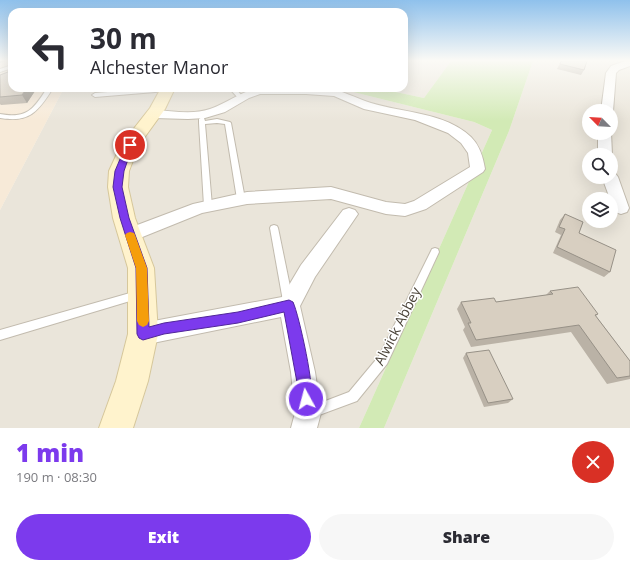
<!DOCTYPE html>
<html lang="en">
<head>
<meta charset="utf-8">
<style>
	:root { --surface:#fff; --page:#f7f7f7; --text:#2b2b33; --muted:#7c7c81; --accent:#7c3aed }
	body { margin:0; font-family:"Open Sans",sans-serif; background:var(--page); color:var(--text); height:100vh; display:flex; flex-direction:column; font-size:15px; white-space:nowrap }
	* { box-sizing:border-box; margin:0 }
	p { font-size:13px; color:var(--muted) }
	.icon { flex:none; width:22px; height:22px; fill:none; stroke:currentColor; stroke-width:2; stroke-linecap:round; stroke-linejoin:round }
	.map { position:relative; height:428px; overflow:hidden }
	.side { display:flex; flex-direction:column; background:var(--surface); flex:1 }
	.side>* { flex:none }
	.top-card { position:absolute; left:8px; top:8px; width:400px; height:84px; border-radius:12px; box-shadow:0 4px 16px #0002; background:#fff; color:var(--text); overflow:hidden }
	.needle { width:26px; rotate:294deg }
	.controls { position:absolute; left:582px; top:104px; display:grid; gap:8px }
	.controls a { display:grid; place-items:center; width:36px; height:36px; border-radius:50%; background:var(--surface); box-shadow:0 4px 16px #0002; font-size:20px }
	.pin { position:absolute; display:grid; place-items:center; width:34px; height:34px; color:#fff; margin:-17px; border:2px solid #fff; border-radius:50%; box-shadow:0 1px 4px #0007 }
	.me { position:absolute; width:44px; margin:-22px; rotate:353deg; stroke-linejoin:round; filter:drop-shadow(0 0 3px #0008) }
	.turn { display:flex; align-items:center; gap:14px; height:84px; padding:0 16px; font-size:18px }
	.turn .icon { width:52px; height:52px; stroke-width:2.5 }
	.turn b { display:block; font-size:28px; line-height:34px }
	.round { display:grid; place-items:center; flex:none; width:42px; height:42px; border-radius:21px; background:var(--page) }
	.summary { display:flex; align-items:center; justify-content:space-between; height:68px; padding:0 16px }
	h1 { font-size:24px; font-weight:800; line-height:30px; color:var(--accent) }
	.action { display:flex; gap:8px; margin-top:auto; padding:8px 16px }
	.action a { flex:1; height:46px; border-radius:24px; background:var(--accent); color:#fff; font-size:16px; font-weight:800; line-height:46px; text-align:center }
	.action a+a { background:var(--page); color:var(--text) }
	.map>svg:first-child { display:block }
	.residential { fill:#eae5da; fill-rule:evenodd }
	.commercial { fill:#f7ead8 }
	.green { fill:#d2eab5 }
	.lines { fill:none; stroke-linecap:round; stroke-linejoin:round }
	.lane-casing { stroke:#c2bbae; stroke-width:2 }
	.street-casing { stroke:#c2bbae; stroke-width:2 }
	.secondary-casing { stroke:#d6c79b; stroke-width:2 }
	.lane { fill:#fff; fill-rule:evenodd }
	.street { fill:#fff; fill-rule:evenodd }
	.secondary { fill:#fff3cd; fill-rule:evenodd }
	.wall { fill:#bab2a6 }
	.shaded-wall { fill:#979187 }
	.building { fill:#d8cfc1; stroke:#979187 }
	.route { fill:#7c3aed; stroke:#51269a }
	.slow { fill:#f59e0b }
	.labels { text-anchor:middle; dominant-baseline:central; stroke-width:3; stroke-linejoin:round; paint-order:stroke }
	.near-street-label { font-size:14px; fill:#4b4439; stroke:#fff }
</style>
</head>
<body>
<div class="map">
<svg width="630" height="428" viewBox="0 0 630 428">
	<rect width="100%" height="100%" fill="#f6f3ec"/>
	<g class="residential">
		<polygon points="404,61 451,61 424,98 377,88 404,88"/>
		<path d="M533 61H630V428H384L509 131ZM589 111H611V133H589ZM589 155H611V177H589ZM589 199H611V221H589Z"/>
		<polygon points="64,88 337,88 474,122 492,130 359,428 0,428 0,210"/>
	</g>
	<polygon class="commercial" points="0,61 12,61 12,88 64,88 0,210"/>
	<polygon class="green" points="451,61 533,61 509,131 384,428 359,428 492,130 474,122 337,88 377,88 424,98"/>
	<g class="lines">
		<g class="lane-casing">
			<g id="lane">
				<polygon points="12,65 12,68 0,72 0,69"/>
				<path d="M47 88H53C38 112 29 123 0 118V114C27 119 34 109 47 88Z"/>
				<polygon points="160,88 170,89 167,91 95,97 92,95 95,93"/>
				<polygon points="229,88 235,88 243,97 243,99 239,99"/>
				<polygon points="202,117 204,118 205,121 217,119 230,122 231,123 245,199 244,201 241,202 237,199 225,124 217,123 205,124 212,206 208,209 204,206 199,123 199,119"/>
				<polygon points="274,225 277,226 278,228 293,301 291,304 288,305 285,304 283,301 270,228 271,226"/>
				<polygon points="435,248 438,249 439,252 387,364 357,401 311,418 307,416 305,412 307,408 349,392 379,356 432,249"/>
				<polygon points="137,291 140,292 142,295 140,298 0,340 0,330"/>
			</g>
		</g>
		<g class="street-casing">
			<g id="street">
				<polygon points="625,61 630,61 630,66 619,70 616,73 613,111 611,114 611,111 601,111 606,73 611,66"/>
				<path d="M258 88C280 88 303 86 325 88 342 90 355 98 371 103 403 113 445 112 471 137 480 146 483 157 485 169L483 172 426 209 405 216 386 214 331 199 247 204 202 213 130 242 124 240 121 235 124 230 193 204 247 192 331 187 386 202 405 204 414 201 470 167 468 153 461 143 448 133 415 120 364 109 334 96 306 94H260L249 98 225 112 205 118 188 119 154 118 150 117 148 114 150 111 154 110C172 111 193 115 210 109 227 103 240 92 258 88Z"/>
				<polygon points="611,132 612,155 611,157 611,155 598,155 598,133"/>
				<polygon points="611,172 615,173 618,177 629,208 627,212 621,214 615,212 611,203 611,199 610,199 602,177 611,177"/>
				<polygon points="349,208 355,210 358,214 315,277 300,306 315,372 321,413 317,428 291,428 295,413 291,372 281,317 143,345 135,342 132,334 135,326 143,323 282,297 301,265 343,210"/>
			</g>
		</g>
		<g class="secondary-casing">
			<polygon id="secondary" points="161,88 175,88 165,109 139,145 129,171 128,187 135,218 154,268 158,334 148,381 133,428 99,428 116,381 128,334 128,268 113,218 108,187 109,171 121,145 150,108"/>
		</g>
		<use href="#lane" class="lane"/>
		<use href="#street" class="street"/>
		<use href="#secondary" class="secondary"/>
	</g>
	<g class="wall">
		<polygon points="561,61 587,61 584,70 581,75 557,69"/>
		<polygon points="0,75 12,88 37,88 27,103 1,105 0,104"/>
		<polygon points="565,214 579,233 610,272 604,277 553,253 561,235 555,232 560,220"/>
		<polygon points="550,291 598,314 596,316 630,361 630,379 607,384 571,332 471,347 463,330 465,327 457,309 461,302 496,302 546,295"/>
		<polygon points="466,353 513,399 508,403 484,407 463,358"/>
	</g>
	<g class="shaded-wall">
		<polygon points="0,61 5,61 0,63"/>
		<polygon points="27,88 37,88 27,103 22,95"/>
	</g>
	<g class="building">
		<polygon points="561,61 587,61 584,70 560,64"/>
		<polygon points="9,67 12,67 12,88 27,88 22,95 0,97 0,75 8,72"/>
		<polygon points="565,214 583,222 579,233 616,250 610,272 557,247 565,229 559,227"/>
		<polygon points="578,287 598,314 595,315 630,361 630,376 617,378 579,325 476,340 468,323 471,323 461,302 494,298 496,302 553,294 550,291"/>
		<polygon points="489,350 513,399 488,403 466,353"/>
	</g>
	<linearGradient id="sky" x2="0" y2="1"><stop stop-color="#8fc1ec"/><stop offset="0.5" stop-color="#fbfaf6"/><stop offset="1" stop-color="#fbfaf6" stop-opacity="0"/></linearGradient>
	<rect width="630" height="121" fill="url(#sky)"/>
	<path class="route" d="M130 142 133 145 124 171 122 187 129 218 147 268 149 327 164 323 238 312 289 300 293 302C299 315 316 392 311 404L306 406 301 404 284 312 238 323 164 334 143 340 139 338 137 334 136 268 120 218 113 187 115 171 126 145Z"/>
	<polygon class="slow" points="130,232 134,233 135,235 147,268 149,321 147,325 143,327 139,325 137,321 136,268 125,235 127,233"/>
	<g class="labels">
		<g class="near-street-label">
			<text transform="translate(397 326) rotate(-63)">Alwick Abbey</text>
		</g>
	</g>
</svg>
<div class="controls">
<a><svg class="needle" viewBox="-14 -14 28 28"><path d="M0-13l5 13h-10z" fill="#e53935"/><path d="M0 13l5-13h-10z" fill="#7c7c81"/></svg></a>
<a><svg class="icon" aria-label="search" viewBox="0 0 24 24"><circle cx="10" cy="10" r="6"/><path d="M15 15l6 6"/></svg></a>
<a><svg class="icon" aria-label="layers" viewBox="0 0 24 24"><path d="M12 4l9 5-9 5-9-5zM3 14l9 5 9-5"/></svg></a>
</div>
<div class="pin" style="left:130px;top:145px;background:#d93025"><svg class="icon" aria-label="arrive" viewBox="0 0 24 24"><path d="M6 21V4h12l-3 4 3 4H6"/></svg></div>
<svg class="me" style="left:306px;top:399px" viewBox="-20 -20 40 40"><circle r="17" fill="#7c3aed" stroke="#fff" stroke-width="3"/><path d="M0-11L8 9 0 5-8 9z" fill="#fff"/></svg>
<div class="top-card">
<div class="turn"><svg class="icon" aria-label="left" viewBox="0 0 24 24"><path d="M17 20v-9H6M10 6l-5 5 5 5"/></svg><div><b>30 m</b>Alchester Manor</div></div>
</div>
</div>
<section class="side">
<div class="summary"><div><h1>1 min</h1><p>190 m · 08:30</p></div><a class="round" style="background:#d93025;color:#fff"><svg class="icon" aria-label="close" viewBox="0 0 24 24"><path d="M6 6l12 12M18 6L6 18"/></svg></a></div>
<div class="action"><a>Exit</a><a>Share</a></div>
</section>
</body>
</html>
